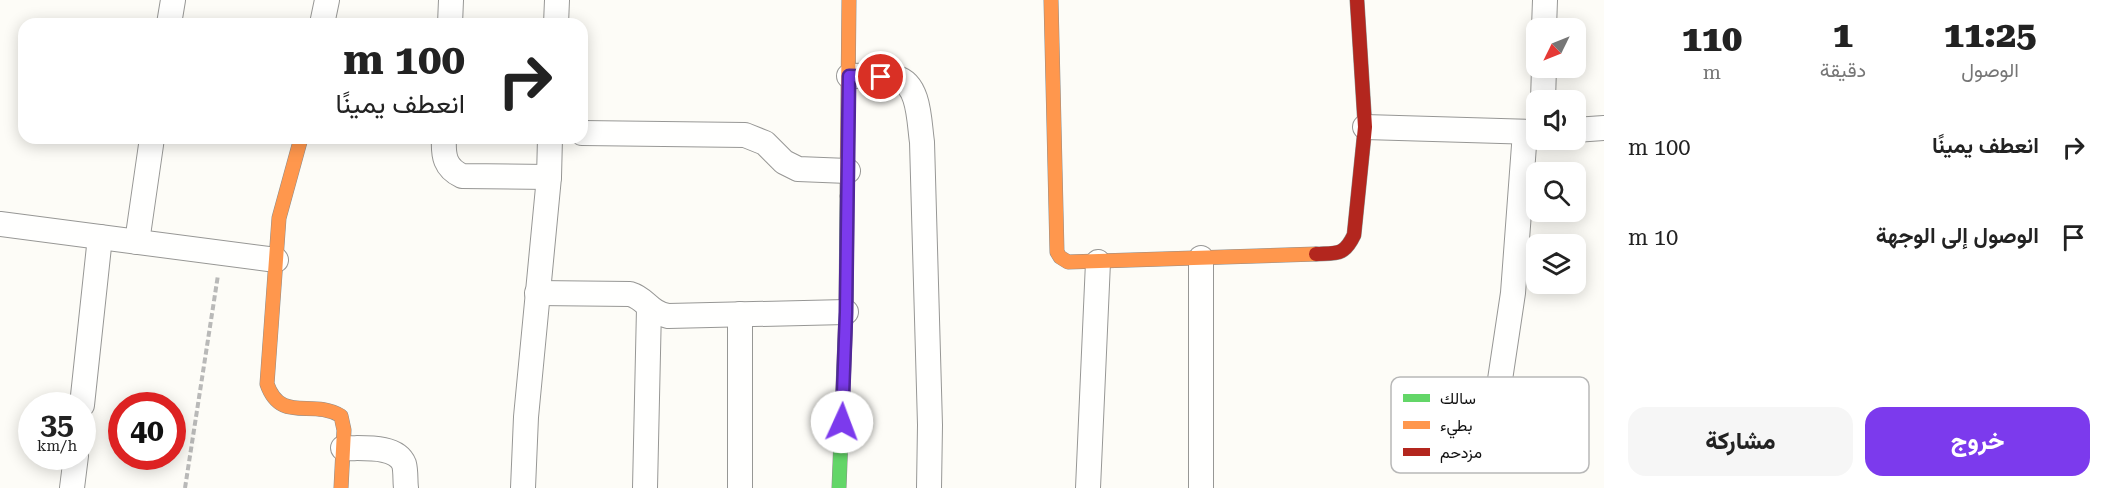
<!DOCTYPE html>
<html lang="ar">
<head>
<meta charset="utf-8">
<style>
	:root { --surface:#fff; --page:#f6f6f6; --text:#222; --muted:#767676; --accent:#7c3aed }
	body { margin:0; font-family:"Roboto Serif",Vazirmatn,serif; background:var(--page); color:var(--text); direction:rtl; height:100vh; display:flex; flex-direction:column; font-size:22px; white-space:nowrap }
	* { box-sizing:border-box; margin:0 }
	p { font-size:20px; color:var(--muted) }
	.icon { flex:none; width:33px; height:33px; fill:none; stroke:currentColor; stroke-width:2; stroke-linecap:round; stroke-linejoin:round }
	.map { position:relative; flex:1; overflow:hidden; direction:ltr }
	.details { display:flex; flex-direction:column; background:var(--surface); width:510px }
	.details>* { flex:none }
	.banner { position:absolute; left:18px; top:18px; width:570px; height:126px; border-radius:18px; box-shadow:0 3px 15px #0003; direction:rtl; background:#fff; color:var(--text); overflow:hidden }
	.needle { width:39px; rotate:227deg }
	.tools { position:absolute; left:1526px; top:18px; display:grid; gap:12px }
	.tools a { display:grid; place-items:center; width:60px; height:60px; border-radius:12px; background:var(--surface); box-shadow:0 3px 15px #0003; font-size:30px }
	.speed { position:absolute; left:18px; top:392px; display:flex; gap:12px; font-size:30px; font-weight:700; text-align:center }
	.speed>* { display:grid; place-content:center; width:78px; height:78px; border-radius:50%; background:var(--surface); box-shadow:0 3px 15px #0003; line-height:1 }
	.speed small { font-size:15px; font-weight:400 }
	.speed .limit { border:9px solid #d22; background:#fff; color:#111 }
	.pin { position:absolute; display:grid; place-items:center; width:51px; height:51px; color:#fff; margin:-26px; border:3px solid #fff; border-radius:50%; box-shadow:0 2px 6px #0007 }
	.me { position:absolute; width:66px; margin:-33px; rotate:2deg; stroke-linejoin:round; filter:drop-shadow(0 0 4px #0008) }
	.turn { display:flex; align-items:center; gap:21px; height:126px; padding:0 24px; font-size:27px }
	.turn .icon { width:78px; height:78px; stroke-width:2.5 }
	.turn b { display:block; font-size:42px; line-height:51px }
	.eta { display:flex; justify-content:space-evenly; align-items:center; height:102px; text-align:center }
	.eta b { font-size:36px; font-weight:800; line-height:42px }
	.button { display:flex; gap:12px; margin-top:auto; padding:12px 24px }
	.button a { flex:1; height:69px; border-radius:18px; background:var(--accent); color:#fff; font-size:24px; font-weight:800; line-height:69px; text-align:center }
	.button a+a { background:var(--page); color:var(--text) }
	ul { padding:0; list-style:none }
	li { display:flex; align-items:center; gap:18px; height:90px; padding:0 24px }
	li div { flex:1 }
	li b { display:block; font-size:22px }
	li em { font-style:normal }
	main { display:flex; flex:1; min-height:0 }
	.map>svg:first-child { display:block }
	.lines { fill:none; stroke-linecap:round; stroke-linejoin:round }
	.street-casing { stroke:#979795; stroke-width:26 }
	.fast-casing { stroke:#8e8d8b; stroke-width:15 }
	.slow-casing { stroke:#8e8d8b; stroke-width:15 }
	.jam-casing { stroke:#8e8d8b; stroke-width:15 }
	.path { stroke:#b9b9b8; stroke-width:4; stroke-dasharray:6 3; stroke-linecap:butt }
	.street { stroke:#fffffe; stroke-width:24 }
	.fast { stroke:#63d668; stroke-width:14 }
	.slow { stroke:#ff974d; stroke-width:14 }
	.jam { stroke:#b3261e; stroke-width:14 }
	.route-casing { stroke:#51269a; stroke-width:15 }
	.route { stroke:#7c3aed; stroke-width:10 }
	.key { fill:#fff; stroke:#b8b8b8; stroke-width:1.5 }
	.key-label { font-size:16px; fill:#111 }
</style>
</head>
<body>
<main>
<section class="details">
<div class="eta">
<div><b>11:25</b><p>الوصول</p></div>
<div><b>1</b><p>دقيقة</p></div>
<div><b>110</b><p>m</p></div>
</div>
<ul>
<li><svg class="icon" aria-label="right" viewBox="0 0 24 24"><path d="M7 20v-9h11M14 6l5 5-5 5"/></svg><div><b>انعطف يمينًا</b></div><em>100 m</em></li>
<li><svg class="icon" aria-label="arrive" viewBox="0 0 24 24"><path d="M6 21V4h12l-3 4 3 4H6"/></svg><div><b>الوصول إلى الوجهة</b></div><em>10 m</em></li>
</ul>
<div class="button"><a>خروج</a><a>مشاركة</a></div>
</section>
<div class="map">
<svg width="1604" height="488" viewBox="0 0 1604 488">
	<rect width="100%" height="100%" fill="#fdfcf7"/>
	<g class="lines">
		<g class="street-casing">
			<g id="street">
				<polyline points="169,24 173,0"/>
				<polyline points="322,24 327,0"/>
				<polyline points="450,24 451,0"/>
				<polyline points="556,24 557,0"/>
				<polyline points="1544,28 1545,0"/>
				<path d="M849 76C862 76 885 74 897 78 920 84 919 123 922 142L930 425 929 488"/>
				<polyline points="1543,100 1544,68"/>
				<polyline points="1365,127 1536,132"/>
				<polyline points="1575,130 1604,128"/>
				<polyline points="582,133 745,135 765,143 784,162 798,169 848,171"/>
				<path d="M444 138C443 156 445 168 462 176L549 177"/>
				<polyline points="0,224 276,260"/>
				<polyline points="137,242 152,138"/>
				<path d="M537 293 630 294C647 299 648 312 668 316L846 312"/>
				<polyline points="740,314 740,488"/>
				<polyline points="1498,393 1513,293 1525,132"/>
				<polyline points="82,405 100,237"/>
				<path d="M343 448C360 449 396 444 404 464 406 471 405 481 406 488"/>
				<polyline points="72,488 76,456"/>
				<polyline points="523,488 526,417 549,177 550,138"/>
				<polyline points="645,488 649,308"/>
				<polyline points="1088,488 1098,262"/>
				<polyline points="1201,488 1201,258"/>
			</g>
		</g>
		<g class="fast-casing">
			<polyline id="fast" points="839,488 846,312 847,196"/>
		</g>
		<g class="slow-casing">
			<g id="slow">
				<polyline points="1051,0 1057,252 1060,257 1068,262 1316,254"/>
				<path d="M301 138 279 218 267 384C281 424 312 398 341 416L344 430 341 488"/>
				<polyline points="847,196 849,0"/>
			</g>
		</g>
		<g class="jam-casing">
			<path id="jam" d="M1316 254C1337 253 1344 256 1354 235L1365 127 1357 0"/>
		</g>
		<polyline class="path" points="185,488 218,275"/>
		<use href="#street" class="street"/>
		<use href="#fast" class="fast"/>
		<use href="#slow" class="slow"/>
		<use href="#jam" class="jam"/>
	</g>
	<g class="lines">
		<g class="route-casing">
			<polyline id="route" points="842,422 846,312 849,76 881,77"/>
		</g>
		<use href="#route" class="route"/>
	</g>
	<rect x="1391" y="377" width="198" height="96" rx="9" class="key"/>
	<rect x="1403" y="394" width="27" height="8" fill="#63d668"/>
	<rect x="1403" y="421" width="27" height="8" fill="#ff974d"/>
	<rect x="1403" y="448" width="27" height="8" fill="#b3261e"/>
	<g class="key-label">
		<text x="1440" y="404">سالك</text>
		<text x="1440" y="431">بطيء</text>
		<text x="1440" y="458">مزدحم</text>
	</g>
</svg>
<div class="tools">
<a><svg class="needle" viewBox="-14 -14 28 28"><path d="M0-13l5 13h-10z" fill="#e53935"/><path d="M0 13l5-13h-10z" fill="#767676"/></svg></a>
<a><svg class="icon" aria-label="sound" viewBox="0 0 24 24"><path d="M4 9h4l5-4v14l-5-4H4zM17 9q2 3 0 6"/></svg></a>
<a><svg class="icon" aria-label="search" viewBox="0 0 24 24"><circle cx="10" cy="10" r="6"/><path d="M15 15l6 6"/></svg></a>
<a><svg class="icon" aria-label="layers" viewBox="0 0 24 24"><path d="M12 4l9 5-9 5-9-5zM3 14l9 5 9-5"/></svg></a>
</div>
<div class="speed"><div>35<small>km/h</small></div><div class="limit">40</div></div>
<div class="pin" style="left:881px;top:77px;background:#d93025"><svg class="icon" aria-label="arrive" viewBox="0 0 24 24"><path d="M6 21V4h12l-3 4 3 4H6"/></svg></div>
<svg class="me" style="left:842px;top:422px" viewBox="-20 -20 40 40"><circle r="19" fill="#fff"/><path d="M0-13L10 11 0 6-10 11z" fill="#7c3aed"/></svg>
<div class="banner">
<div class="turn"><svg class="icon" aria-label="right" viewBox="0 0 24 24"><path d="M7 20v-9h11M14 6l5 5-5 5"/></svg><div><b>100 m</b>انعطف يمينًا</div></div>
</div>
</div>
</main>
</body>
</html>
